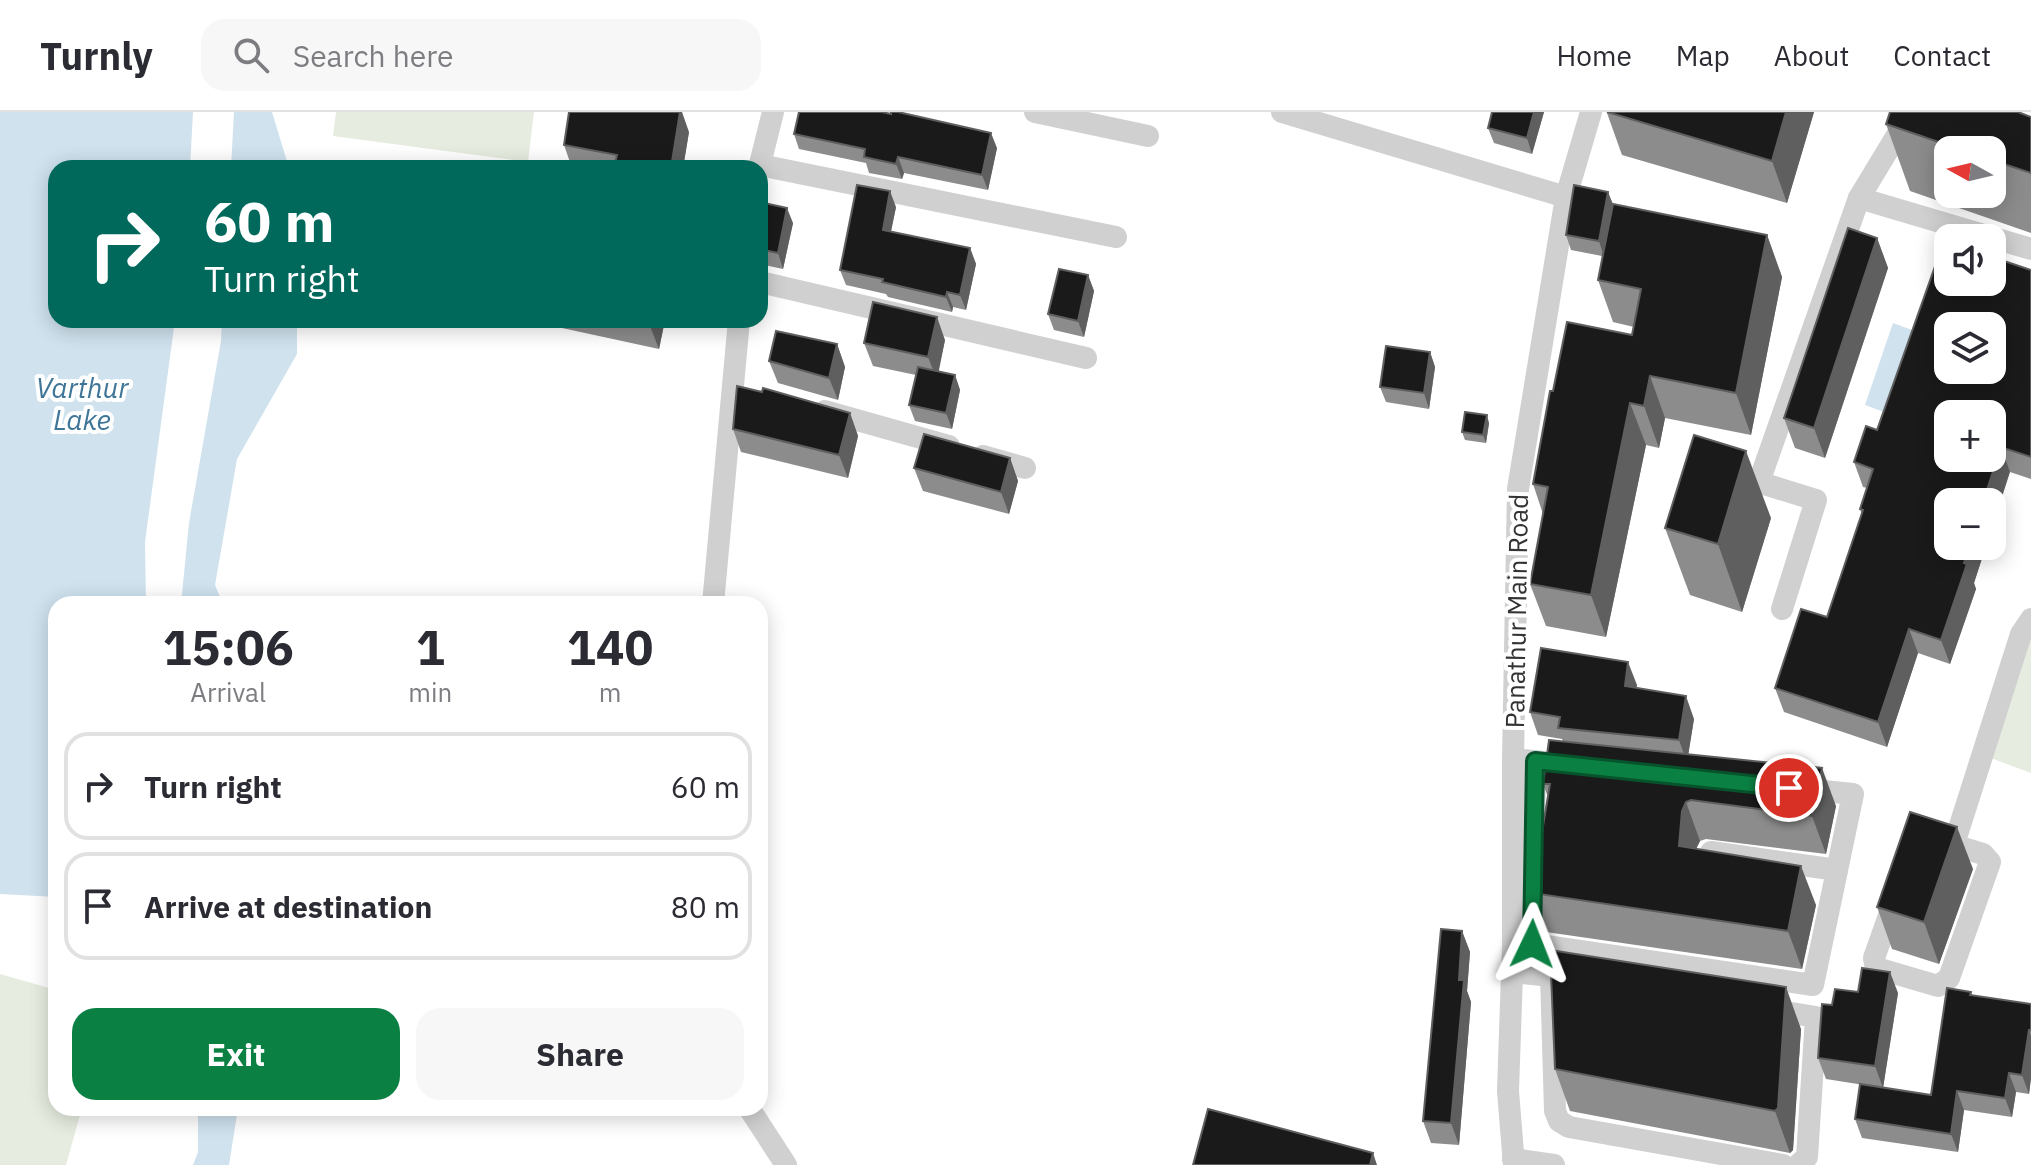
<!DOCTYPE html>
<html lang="en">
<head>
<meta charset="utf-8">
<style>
	:root { --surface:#fff; --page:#f7f7f7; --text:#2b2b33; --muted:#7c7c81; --line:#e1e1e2; --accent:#0b8043 }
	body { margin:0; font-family:"IBM Plex Sans",sans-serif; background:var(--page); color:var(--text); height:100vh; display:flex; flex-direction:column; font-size:30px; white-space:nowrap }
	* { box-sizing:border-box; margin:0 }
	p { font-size:26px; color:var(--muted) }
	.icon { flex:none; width:44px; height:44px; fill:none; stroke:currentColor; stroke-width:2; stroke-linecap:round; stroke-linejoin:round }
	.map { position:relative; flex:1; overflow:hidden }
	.panel { position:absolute; left:48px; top:484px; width:720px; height:520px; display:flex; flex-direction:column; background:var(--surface); border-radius:24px; box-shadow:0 4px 20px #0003 }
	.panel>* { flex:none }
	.banner { position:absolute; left:48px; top:48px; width:720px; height:168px; border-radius:24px; box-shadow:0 4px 20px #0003; background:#00695c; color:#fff; overflow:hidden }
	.needle { width:52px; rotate:278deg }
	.buttons { position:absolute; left:1934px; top:24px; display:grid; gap:16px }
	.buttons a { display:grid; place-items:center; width:72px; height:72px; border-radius:16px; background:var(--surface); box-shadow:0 4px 20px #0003; font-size:40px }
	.pin { position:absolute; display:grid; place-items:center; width:68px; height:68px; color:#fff; margin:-34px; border:4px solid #fff; border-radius:50%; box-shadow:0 2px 8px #0007 }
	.me { position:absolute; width:88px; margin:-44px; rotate:2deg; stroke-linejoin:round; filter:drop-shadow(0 0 6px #0008) }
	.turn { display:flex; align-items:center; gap:28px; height:168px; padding:0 24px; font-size:36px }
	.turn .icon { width:104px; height:104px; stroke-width:2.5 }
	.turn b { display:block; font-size:56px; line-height:68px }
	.eta { display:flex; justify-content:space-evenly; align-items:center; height:136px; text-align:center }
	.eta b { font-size:48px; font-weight:800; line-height:56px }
	.action { display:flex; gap:16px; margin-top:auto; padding:16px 24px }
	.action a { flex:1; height:92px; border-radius:24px; background:var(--accent); color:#fff; font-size:32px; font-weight:800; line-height:92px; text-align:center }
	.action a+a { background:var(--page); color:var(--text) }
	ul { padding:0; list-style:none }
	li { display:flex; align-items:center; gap:24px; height:108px; margin:0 16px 12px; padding:0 8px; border:4px solid var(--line); border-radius:24px }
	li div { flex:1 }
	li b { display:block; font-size:30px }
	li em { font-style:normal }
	header { display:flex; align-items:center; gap:48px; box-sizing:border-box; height:112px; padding:0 40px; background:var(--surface); border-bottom:2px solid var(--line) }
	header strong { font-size:38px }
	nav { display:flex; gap:44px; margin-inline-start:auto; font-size:28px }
	.search { width:560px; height:72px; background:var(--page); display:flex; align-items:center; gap:20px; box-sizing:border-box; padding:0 28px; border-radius:24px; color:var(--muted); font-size:30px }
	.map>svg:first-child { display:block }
	.green { fill:#e6ecdf }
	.water { fill:#cfe2ee }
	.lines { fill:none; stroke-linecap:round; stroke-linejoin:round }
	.minor { stroke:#d0d0d0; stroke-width:22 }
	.wall { fill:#8c8c8c; fill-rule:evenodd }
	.shaded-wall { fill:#5f5f5f }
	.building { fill:#1a1a1a; stroke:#5f5f5f; stroke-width:2; fill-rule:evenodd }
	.route-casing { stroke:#07532c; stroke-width:20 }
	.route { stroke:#0b8043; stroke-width:14 }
	.labels { text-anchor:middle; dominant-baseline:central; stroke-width:8; stroke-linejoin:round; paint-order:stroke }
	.street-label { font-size:26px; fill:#333; stroke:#fff }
	.water-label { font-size:28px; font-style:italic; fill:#3f7597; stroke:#fff }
</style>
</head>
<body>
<header>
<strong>Turnly</strong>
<div class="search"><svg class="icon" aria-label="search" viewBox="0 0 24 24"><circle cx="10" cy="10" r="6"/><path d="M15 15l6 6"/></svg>Search here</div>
<nav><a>Home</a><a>Map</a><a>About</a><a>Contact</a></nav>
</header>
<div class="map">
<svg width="2031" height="1053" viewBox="0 0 2031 1053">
	<rect width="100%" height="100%" fill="#fff"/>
	<g class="green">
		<polygon points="336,0 534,0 528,50 333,24"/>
		<polygon points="2031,517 2031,661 1988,645"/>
		<polygon points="0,862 56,878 56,996 82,996 66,1053 0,1053"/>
	</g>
	<g class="water">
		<polygon points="0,0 193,0 190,56 56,56 56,208 175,208 145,430 146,492 56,492 56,785 0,782"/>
		<polygon points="234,0 272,0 289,56 231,56"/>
		<polygon points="222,208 297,208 297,242 237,347 215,473 223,492 181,492 189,411 221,229"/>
		<polygon points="1893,211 1912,218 1884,300 1865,293"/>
		<polygon points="198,996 238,996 229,1053 193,1053 198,1040"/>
	</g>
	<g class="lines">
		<g class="minor">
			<polyline points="1035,0 1148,24"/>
			<polyline points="1282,0 1566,85"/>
			<polyline points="760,53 1116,125"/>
			<polyline points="759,56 773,0"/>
			<polyline points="1859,86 2031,137"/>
			<polyline points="760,170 1086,246"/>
			<polyline points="825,299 949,334"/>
			<polyline points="983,344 1025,356"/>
			<polyline points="1748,367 1816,388 1782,497"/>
			<polyline points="1759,370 1859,86 1911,0"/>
			<polyline points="713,492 739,208"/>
			<polyline points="1513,647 1574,653"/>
			<polygon points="1924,724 1983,742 1990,750 1949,866 1938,874 1880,857 1875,852 1874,846 1915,730"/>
			<polyline points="1954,732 2021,522 2031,507"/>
			<polyline points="1711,740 1837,758"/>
			<polyline points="1513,832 1532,832 1813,873 1853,682 1803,677"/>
			<polyline points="1532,832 1535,649"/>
			<polyline points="1512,860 1578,867"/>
			<polyline points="1551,863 1555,999 1559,1009 1569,1015 1783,1053"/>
			<polyline points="1766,897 1816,905 1807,1045 1798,1053"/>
			<polyline points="749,996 786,1053"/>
			<polyline points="1513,1047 1554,1053"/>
			<polyline points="1514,1053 1508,979 1513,832 1513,647 1518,377 1566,85 1591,0"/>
		</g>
	</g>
	<g class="wall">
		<polygon points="1544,0 1532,42 1494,31 1488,16"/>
		<polygon points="1814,0 1787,91 1622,43 1607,1"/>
		<path d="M2031 5V121L1910 79 1886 12ZM1948 38H1992V82H1948Z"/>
		<polygon points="689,20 683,56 572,56 564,33"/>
		<polygon points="794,22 997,36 988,78 904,61 902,67 869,61 866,51 799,37"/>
		<polygon points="1608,80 1613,93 1767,123 1782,165 1751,323 1665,306 1659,336 1646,333 1606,525 1546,514 1530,472 1543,402 1533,372 1553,279 1632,223 1634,215 1613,210 1598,168 1602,144 1571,138 1566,123"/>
		<polygon points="760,90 793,111 783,157 760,152"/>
		<polygon points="896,95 891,120 970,136 976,152 966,198 953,195 952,200 888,185 886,182 846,173 840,158"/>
		<polygon points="1877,126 1888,156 1825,346 1795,336 1784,306"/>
		<polygon points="2031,158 2031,367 2010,360 1948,434 1986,434 1974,471 1976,477 1950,552 1918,541 1887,635 1784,600 1775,576 1827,505 1862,402 1860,397 1867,376 1863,375 1854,350 1877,318"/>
		<polygon points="1088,163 1094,179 1084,225 1054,218 1048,202"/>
		<polygon points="525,208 665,208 659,237"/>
		<polygon points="945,228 938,259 955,263 960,278 952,317 915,309 909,293 916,263 873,254 864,231"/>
		<polygon points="837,232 845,255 838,288 778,271 769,249"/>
		<polygon points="1430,240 1435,255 1429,297 1386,290 1380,275"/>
		<polygon points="762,280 850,301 858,324 848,366 741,340 733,317"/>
		<polygon points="1489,311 1486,331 1465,328 1462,320"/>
		<polygon points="1010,346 1018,369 1009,402 923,379 914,356"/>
		<polygon points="1771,406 1742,500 1690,483 1665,416"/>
		<polygon points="1637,573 1636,576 1694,607 1688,642 1836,694 1826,742 1706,727 1700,729 1696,737 1816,793 1802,857 1546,820 1532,781 1548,685 1543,672 1563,629 1562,627 1538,623 1530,600"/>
		<polygon points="1973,757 1939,852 1892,837 1877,795"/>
		<polygon points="1462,819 1470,840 1467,879 1471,890 1459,1033 1431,1031 1423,1009"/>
		<polygon points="1858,880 1898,881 1883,976 1826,967 1818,946 1832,893"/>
		<polygon points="1971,880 1972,884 2031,892 2031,966 2029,982 2016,980 2012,1005 1964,998 1958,1040 1862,1026 1855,1007 1931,983"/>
		<polygon points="1801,917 1793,1038 1790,1041 1570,999 1555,957"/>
	</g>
	<g class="shaded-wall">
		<polygon points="680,0 682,0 689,20 683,56 671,56"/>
		<polygon points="1534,0 1544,0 1532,42 1527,26"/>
		<polygon points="1786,0 1814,0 1787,91 1772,49"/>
		<polygon points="991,21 997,36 988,78 982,63"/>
		<polygon points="898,45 904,61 902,67 896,52"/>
		<polygon points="890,79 896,95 888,133 883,118"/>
		<polygon points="1608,80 1614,95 1604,145 1599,129"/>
		<polygon points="787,96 793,111 783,157 778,141"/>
		<polygon points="1767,123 1782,165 1751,323 1736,281"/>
		<polygon points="1877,126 1888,156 1825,346 1814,316"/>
		<polygon points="970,136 976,152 966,198 960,183"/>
		<polygon points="1088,163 1094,179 1084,225 1078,209"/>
		<polygon points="947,180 953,195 952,200 946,185"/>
		<polygon points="937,205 945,228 937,268 928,245"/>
		<polygon points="652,208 665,208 659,237 650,214"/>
		<polygon points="837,232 845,255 838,288 829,266"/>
		<polygon points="1430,240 1435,255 1429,297 1424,281"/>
		<polygon points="955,263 960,278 952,317 946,301"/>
		<polygon points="1650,264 1665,306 1659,336 1644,294"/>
		<polygon points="1630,291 1646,333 1606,525 1591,483"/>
		<polygon points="850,301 858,324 848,366 839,343"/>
		<polygon points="1487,303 1489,311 1486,331 1483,323"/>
		<polygon points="2001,335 2010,360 1992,416 1992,390 1983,390"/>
		<polygon points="1746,339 1771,406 1742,500 1718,432"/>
		<polygon points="1010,346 1018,369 1009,402 1001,380"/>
		<polygon points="1969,434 1986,434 1974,471 1976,477 1950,552 1941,528"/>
		<polygon points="1909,517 1918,541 1887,635 1878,610"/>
		<polygon points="1628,550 1637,573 1633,596 1625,574"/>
		<polygon points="1686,584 1694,607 1687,651 1679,628"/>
		<polygon points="1822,656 1836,694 1826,742 1812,704"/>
		<polygon points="1686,690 1700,729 1696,737 1679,734 1682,699"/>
		<polygon points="1957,715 1973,757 1939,852 1924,810"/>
		<polygon points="1801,754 1816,793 1802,857 1788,819"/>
		<polygon points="1462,819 1470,840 1467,879 1471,890 1459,1033 1451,1011"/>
		<polygon points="1890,860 1898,881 1883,976 1875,954"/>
		<polygon points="1786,875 1801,917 1793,1038 1790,1041 1775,999"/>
		<polygon points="2029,918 2031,924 2031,966 2029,982 2022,963"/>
		<polygon points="2009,961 2016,980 2012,1005 2005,986"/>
		<polygon points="1957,979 1964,998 1958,1040 1951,1022"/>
		<polygon points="1373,1041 1377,1053 1370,1053"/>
	</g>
	<g class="building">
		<polygon points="569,0 680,0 671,56 614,56 617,43 564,33"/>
		<polygon points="799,0 882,0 891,2 891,0 898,0 991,21 982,63 898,45 896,52 864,45 865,37 794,22"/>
		<polygon points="1492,0 1534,0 1527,26 1488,16"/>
		<polygon points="1607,0 1786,0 1772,49"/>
		<polygon points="1890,0 2018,0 2031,5 2031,61 1992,48 1992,38 1962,38 1886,12"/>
		<polygon points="857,73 890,79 883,118 970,136 960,183 947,180 946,185 882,170 883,167 840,158"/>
		<polygon points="1574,73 1608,80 1599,129 1566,123"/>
		<polygon points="760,90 787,96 778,141 760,137"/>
		<polygon points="1613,92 1767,123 1736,281 1650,264 1644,294 1630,291 1591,483 1530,472 1548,375 1533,372 1550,279 1553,279 1567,210 1632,223 1641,177 1598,168"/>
		<polygon points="1848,116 1877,126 1814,316 1784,306"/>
		<path d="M1944 129 1948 130V170H1992V145L2031 158V345L2001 335 1983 390H1948V434H1969L1964 451 1967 452 1941 528 1909 517 1878 610 1775 576 1801 497 1827 505 1863 398 1860 397 1873 357 1854 350 1866 314 1877 318ZM1948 214H1992V258H1948ZM1948 302H1992V346H1948Z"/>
		<polygon points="1059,157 1088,163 1078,209 1048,202"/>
		<polygon points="873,190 937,205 928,245 864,231"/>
		<polygon points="621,208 652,208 650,214"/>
		<polygon points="776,219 837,232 829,266 769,249"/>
		<polygon points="1386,234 1430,240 1424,281 1380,275"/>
		<polygon points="918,255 955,263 946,301 909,293"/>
		<polygon points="737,274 762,280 763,276 850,301 839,343 733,317"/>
		<polygon points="1465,300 1487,303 1483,323 1462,320"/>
		<polygon points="924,322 1010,346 1001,380 914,356"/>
		<polygon points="1694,323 1746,339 1718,432 1665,416"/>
		<polygon points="1541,536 1628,550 1625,574 1686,584 1679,628 1558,616 1560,605 1530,600"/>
		<polygon points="1549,628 1822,656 1812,704 1691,688 1686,690 1682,699 1679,734 1801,754 1788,819 1532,781 1532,762 1536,744 1538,744 1550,672 1543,672"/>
		<polygon points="1910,700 1957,715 1924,810 1877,795"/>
		<polygon points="1441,817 1462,819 1459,868 1464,868 1451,1011 1423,1009"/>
		<polygon points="1550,838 1786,875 1778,996 1775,999 1555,957"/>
		<polygon points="1862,856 1890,860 1875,954 1818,946 1822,892 1832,893 1835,877 1858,880"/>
		<polygon points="1947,876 1971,880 1970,883 2031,892 2031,918 2029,918 2022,963 2009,961 2005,986 1957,979 1951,1022 1855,1007 1860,972 1931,983"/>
		<polygon points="1208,997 1373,1041 1370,1053 1193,1053"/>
	</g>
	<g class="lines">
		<g class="route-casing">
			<polyline id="route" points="1532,832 1535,649 1789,676"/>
		</g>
		<use href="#route" class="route"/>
	</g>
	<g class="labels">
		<g class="street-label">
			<text transform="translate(1516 499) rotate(-89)">Panathur Main Road</text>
		</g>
		<g class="water-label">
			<text x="82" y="275">Varthur<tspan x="82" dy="32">Lake</tspan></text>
		</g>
	</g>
</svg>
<div class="buttons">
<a><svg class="needle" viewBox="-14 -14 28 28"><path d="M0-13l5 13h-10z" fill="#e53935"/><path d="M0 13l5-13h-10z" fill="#7c7c81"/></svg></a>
<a><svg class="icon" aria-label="sound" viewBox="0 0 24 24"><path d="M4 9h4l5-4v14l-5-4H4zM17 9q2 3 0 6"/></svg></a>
<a><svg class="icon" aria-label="layers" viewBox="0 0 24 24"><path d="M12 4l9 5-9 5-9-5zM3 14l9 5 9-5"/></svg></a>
<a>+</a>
<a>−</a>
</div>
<div class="pin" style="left:1789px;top:676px;background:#d93025"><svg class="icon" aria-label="arrive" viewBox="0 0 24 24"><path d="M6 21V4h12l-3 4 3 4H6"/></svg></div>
<svg class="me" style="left:1532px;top:832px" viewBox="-20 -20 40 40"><path d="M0-17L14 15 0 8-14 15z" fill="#0b8043" stroke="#fff" stroke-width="4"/></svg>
<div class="banner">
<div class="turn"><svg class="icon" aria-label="right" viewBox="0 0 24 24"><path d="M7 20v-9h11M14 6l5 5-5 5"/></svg><div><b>60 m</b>Turn right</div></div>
</div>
<section class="panel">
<div class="eta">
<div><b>15:06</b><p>Arrival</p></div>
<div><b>1</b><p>min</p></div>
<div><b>140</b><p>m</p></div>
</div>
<ul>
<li><svg class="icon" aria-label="right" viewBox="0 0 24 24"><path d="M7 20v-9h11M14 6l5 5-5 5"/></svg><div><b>Turn right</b></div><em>60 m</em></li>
<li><svg class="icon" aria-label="arrive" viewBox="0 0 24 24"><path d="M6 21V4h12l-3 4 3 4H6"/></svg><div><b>Arrive at destination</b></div><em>80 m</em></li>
</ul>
<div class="action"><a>Exit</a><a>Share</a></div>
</section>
</div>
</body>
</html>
